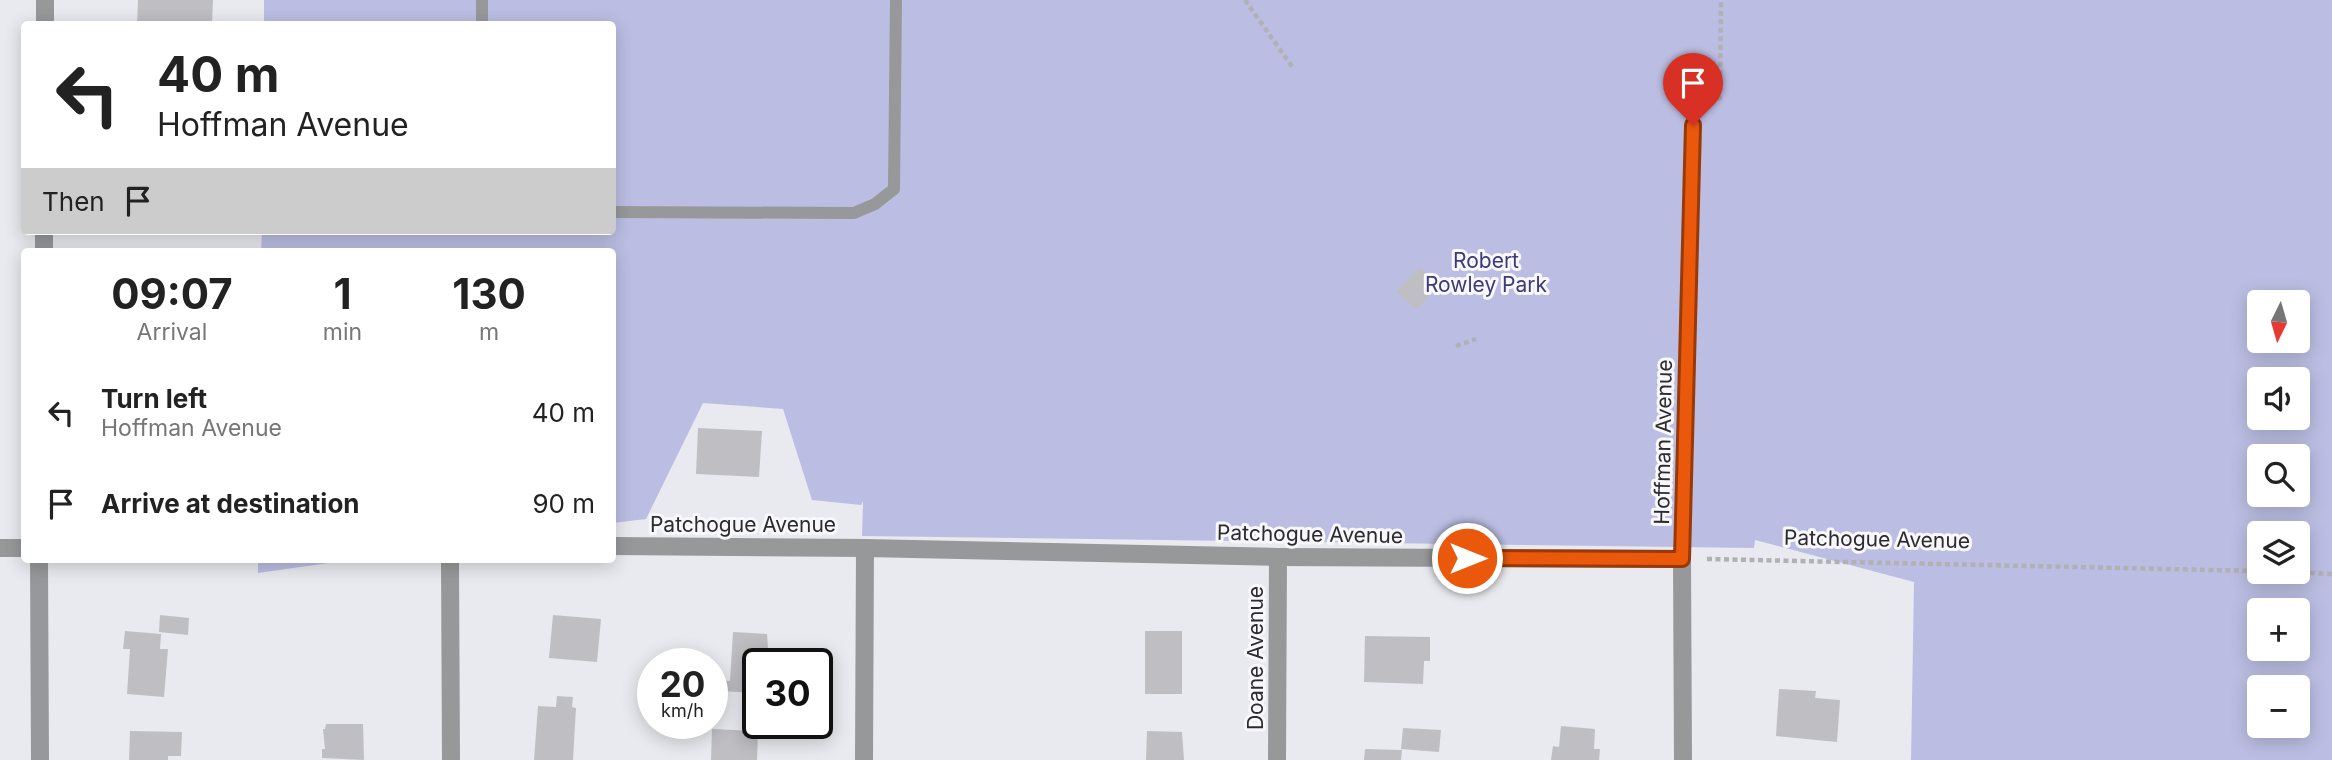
<!DOCTYPE html>
<html lang="en">
<head>
<meta charset="utf-8">
<style>
	:root { --surface:#fff; --page:#f2f2f2; --text:#222; --muted:#767676 }
	body { margin:0; font-family:Inter,sans-serif; background:var(--page); color:var(--text); height:100vh; display:flex; flex-direction:column; font-size:26px; white-space:nowrap }
	* { box-sizing:border-box; margin:0 }
	p { font-size:23px; color:var(--muted) }
	.icon { flex:none; width:38px; height:38px; fill:none; stroke:currentColor; stroke-width:2; stroke-linecap:round; stroke-linejoin:round }
	.map { position:relative; flex:1; overflow:hidden }
	.sheet { position:absolute; left:21px; top:248px; width:595px; height:315px; display:flex; flex-direction:column; background:var(--surface); border-radius:7px; box-shadow:0 4px 18px #0003 }
	.sheet>* { flex:none }
	.guide { position:absolute; left:21px; top:21px; width:595px; height:214px; border-radius:7px; box-shadow:0 4px 18px #0003; background:#fff; color:var(--text); overflow:hidden }
	.needle { width:46px; rotate:185deg }
	.fabs { position:absolute; left:2247px; top:290px; display:grid; gap:14px }
	.fabs a { display:grid; place-items:center; width:63px; height:63px; border-radius:7px; background:var(--surface); box-shadow:0 4px 18px #0003; font-size:35px }
	.speed { position:absolute; left:637px; top:648px; display:flex; gap:14px; font-size:35px; font-weight:700; text-align:center }
	.speed>* { display:grid; place-content:center; width:91px; height:91px; border-radius:50%; background:var(--surface); box-shadow:0 4px 18px #0003; line-height:1 }
	.speed small { font-size:18px; font-weight:400 }
	.speed .limit { border:4px solid #111; border-radius:10px; background:#fff; color:#111 }
	.pin { position:absolute; display:grid; place-items:center; width:60px; height:60px; color:#fff; margin:-72px -30px; border-radius:50% 50% 50% 0; rotate:-45deg; box-shadow:0 0 7px #0007 }
	.pin .icon { rotate:45deg }
	.me { position:absolute; width:77px; margin:-38px; rotate:90deg; stroke-linejoin:round; filter:drop-shadow(0 0 5px #0008) }
	.turn { display:flex; align-items:center; gap:24px; height:147px; padding:0 21px; font-size:32px }
	.turn .icon { width:91px; height:91px; stroke-width:2.5 }
	.turn b { display:block; font-size:49px; line-height:60px }
	.then { display:flex; align-items:center; height:66px; padding:0 21px; background:#0003; gap:14px; font-size:26px }
	.eta { display:flex; justify-content:space-evenly; align-items:center; height:119px; text-align:center }
	.eta b { font-size:42px; font-weight:700; line-height:49px }
	ul { padding:0; list-style:none }
	li { display:flex; align-items:center; gap:21px; height:91px; padding:0 21px }
	li div { flex:1 }
	li b { display:block; font-size:26px }
	li em { font-style:normal }
	.map>svg:first-child { display:block }
	.green { fill:#bbbee2; fill-rule:evenodd }
	.building { fill:#bebec3 }
	.lines { fill:none; stroke-linecap:round; stroke-linejoin:round }
	.path { stroke:#b0b0b5; stroke-width:4.5; stroke-dasharray:5 3.5; stroke-linecap:butt }
	.lane { stroke:#97989a; stroke-width:12 }
	.street { stroke:#97989a; stroke-width:18 }
	.route-casing { stroke:#983908; stroke-width:18 }
	.route { stroke:#ea580c; stroke-width:12 }
	.labels { text-anchor:middle; dominant-baseline:central; stroke-width:6; stroke-linejoin:round; paint-order:stroke }
	.park-label { font-size:21px; fill:#3c3a77; stroke:#f7f7fc }
	.street-label { font-size:21px; fill:#2c2c2e; stroke:#f7f7fc }
</style>
</head>
<body>
<div class="map">
<svg width="2332" height="760" viewBox="0 0 2332 760">
	<rect width="100%" height="100%" fill="#e9eaef"/>
	<g class="green">
		<path d="M264 0H2332V760H1911L1914 582 1755 540 1754 548 862 536 863 501 861 505 812 500 783 409 703 403 646 519 613 523 612 252H261L262 231H612V24H264ZM2259 303H2298V341H2259ZM2259 380H2298V418H2259ZM2259 457H2298V495H2259ZM2259 534H2298V572H2259ZM2259 611H2298V649H2259ZM2259 688H2298V726H2259Z"/>
		<polygon points="258,560 350,560 258,573"/>
	</g>
	<g class="building">
		<polygon points="138,0 213,0 212,24 137,24"/>
		<polygon points="1420,267 1440,286 1416,310 1396,291"/>
		<polygon points="698,428 762,431 759,477 696,474"/>
		<polygon points="160,615 189,618 188,635 159,632"/>
		<polygon points="553,615 601,619 597,662 549,658"/>
		<polygon points="125,631 161,634 160,649 168,649 164,697 127,694 130,649 123,649"/>
		<rect x="1145" y="631" width="37" height="63"/>
		<polygon points="733,632 767,634 769,663 758,663 758,693 720,691 720,680 730,681"/>
		<polygon points="1365,636 1430,637 1430,661 1424,661 1423,684 1364,682"/>
		<polygon points="1779,689 1816,691 1815,698 1840,700 1837,742 1776,736"/>
		<polygon points="557,696 573,697 572,707 576,708 573,760 534,760 538,706 556,707"/>
		<polygon points="326,724 363,724 364,760 322,758 322,749 325,749 323,729 325,729"/>
		<polygon points="1561,726 1595,729 1594,749 1600,749 1599,760 1551,760 1553,746 1559,747"/>
		<polygon points="1403,728 1441,730 1439,752 1401,749"/>
		<polygon points="712,729 758,731 757,760 711,760"/>
		<polygon points="130,731 182,732 181,756 168,756 168,760 129,760"/>
		<polygon points="1147,731 1182,732 1184,760 1146,760"/>
		<polygon points="1365,749 1402,750 1401,760 1364,760"/>
	</g>
	<g class="lines">
		<g class="path">
			<polyline points="1245,0 1293,68"/>
			<polyline points="1702,106 1720,98 1721,0"/>
			<polyline points="1456,346 1476,339"/>
			<polyline points="1707,559 2259,571"/>
			<polyline points="2293,572 2332,574"/>
		</g>
		<g class="lane">
			<polyline points="482,24 482,0"/>
			<polyline points="612,212 854,213 875,204 894,189 896,0"/>
			<polyline points="1682,559 1693,125"/>
		</g>
		<g class="street">
			<polyline points="45,24 45,0"/>
			<polyline points="44,252 44,231"/>
			<polyline points="612,546 865,548 1278,557 1682,559 1683,760"/>
			<polyline points="0,548 24,548"/>
			<polyline points="39,560 40,760"/>
			<polyline points="450,560 451,760"/>
			<polyline points="864,760 865,548"/>
			<polyline points="1277,760 1278,557"/>
		</g>
	</g>
	<g class="lines">
		<g class="route-casing">
			<polyline id="route" points="1467,558 1682,559 1693,125"/>
		</g>
		<use href="#route" class="route"/>
	</g>
	<g class="labels">
		<g class="park-label">
			<text x="1486" y="260">Robert<tspan x="1486" dy="24">Rowley Park</tspan></text>
		</g>
		<g class="street-label">
			<text transform="translate(1663 442) rotate(-89)">Hoffman Avenue</text>
			<text x="743" y="524">Patchogue Avenue</text>
			<text transform="translate(1310 534) rotate(1)">Patchogue Avenue</text>
			<text transform="translate(1877 539) rotate(1)">Patchogue Avenue</text>
			<text transform="translate(1255 658) rotate(-90)">Doane Avenue</text>
		</g>
	</g>
</svg>
<div class="fabs">
<a><svg class="needle" viewBox="-14 -14 28 28"><path d="M0-13l5 13h-10z" fill="#e53935"/><path d="M0 13l5-13h-10z" fill="#767676"/></svg></a>
<a><svg class="icon" aria-label="sound" viewBox="0 0 24 24"><path d="M4 9h4l5-4v14l-5-4H4zM17 9q2 3 0 6"/></svg></a>
<a><svg class="icon" aria-label="search" viewBox="0 0 24 24"><circle cx="10" cy="10" r="6"/><path d="M15 15l6 6"/></svg></a>
<a><svg class="icon" aria-label="layers" viewBox="0 0 24 24"><path d="M12 4l9 5-9 5-9-5zM3 14l9 5 9-5"/></svg></a>
<a>+</a>
<a>−</a>
</div>
<div class="speed"><div>20<small>km/h</small></div><div class="limit">30</div></div>
<div class="pin" style="left:1693px;top:125px;background:#d93025"><svg class="icon" aria-label="arrive" viewBox="0 0 24 24"><path d="M6 21V4h12l-3 4 3 4H6"/></svg></div>
<svg class="me" style="left:1467px;top:558px" viewBox="-20 -20 40 40"><circle r="17" fill="#ea580c" stroke="#fff" stroke-width="3"/><path d="M0-11L8 9 0 5-8 9z" fill="#fff"/></svg>
<div class="guide">
<div class="turn"><svg class="icon" aria-label="left" viewBox="0 0 24 24"><path d="M17 20v-9H6M10 6l-5 5 5 5"/></svg><div><b>40 m</b>Hoffman Avenue</div></div>
<div class="then">Then<svg class="icon" aria-label="arrive" viewBox="0 0 24 24"><path d="M6 21V4h12l-3 4 3 4H6"/></svg></div>
</div>
<section class="sheet">
<div class="eta">
<div><b>09:07</b><p>Arrival</p></div>
<div><b>1</b><p>min</p></div>
<div><b>130</b><p>m</p></div>
</div>
<ul>
<li><svg class="icon" aria-label="left" viewBox="0 0 24 24"><path d="M17 20v-9H6M10 6l-5 5 5 5"/></svg><div><b>Turn left</b><p>Hoffman Avenue</p></div><em>40 m</em></li>
<li><svg class="icon" aria-label="arrive" viewBox="0 0 24 24"><path d="M6 21V4h12l-3 4 3 4H6"/></svg><div><b>Arrive at destination</b></div><em>90 m</em></li>
</ul>
</section>
</div>
</body>
</html>
